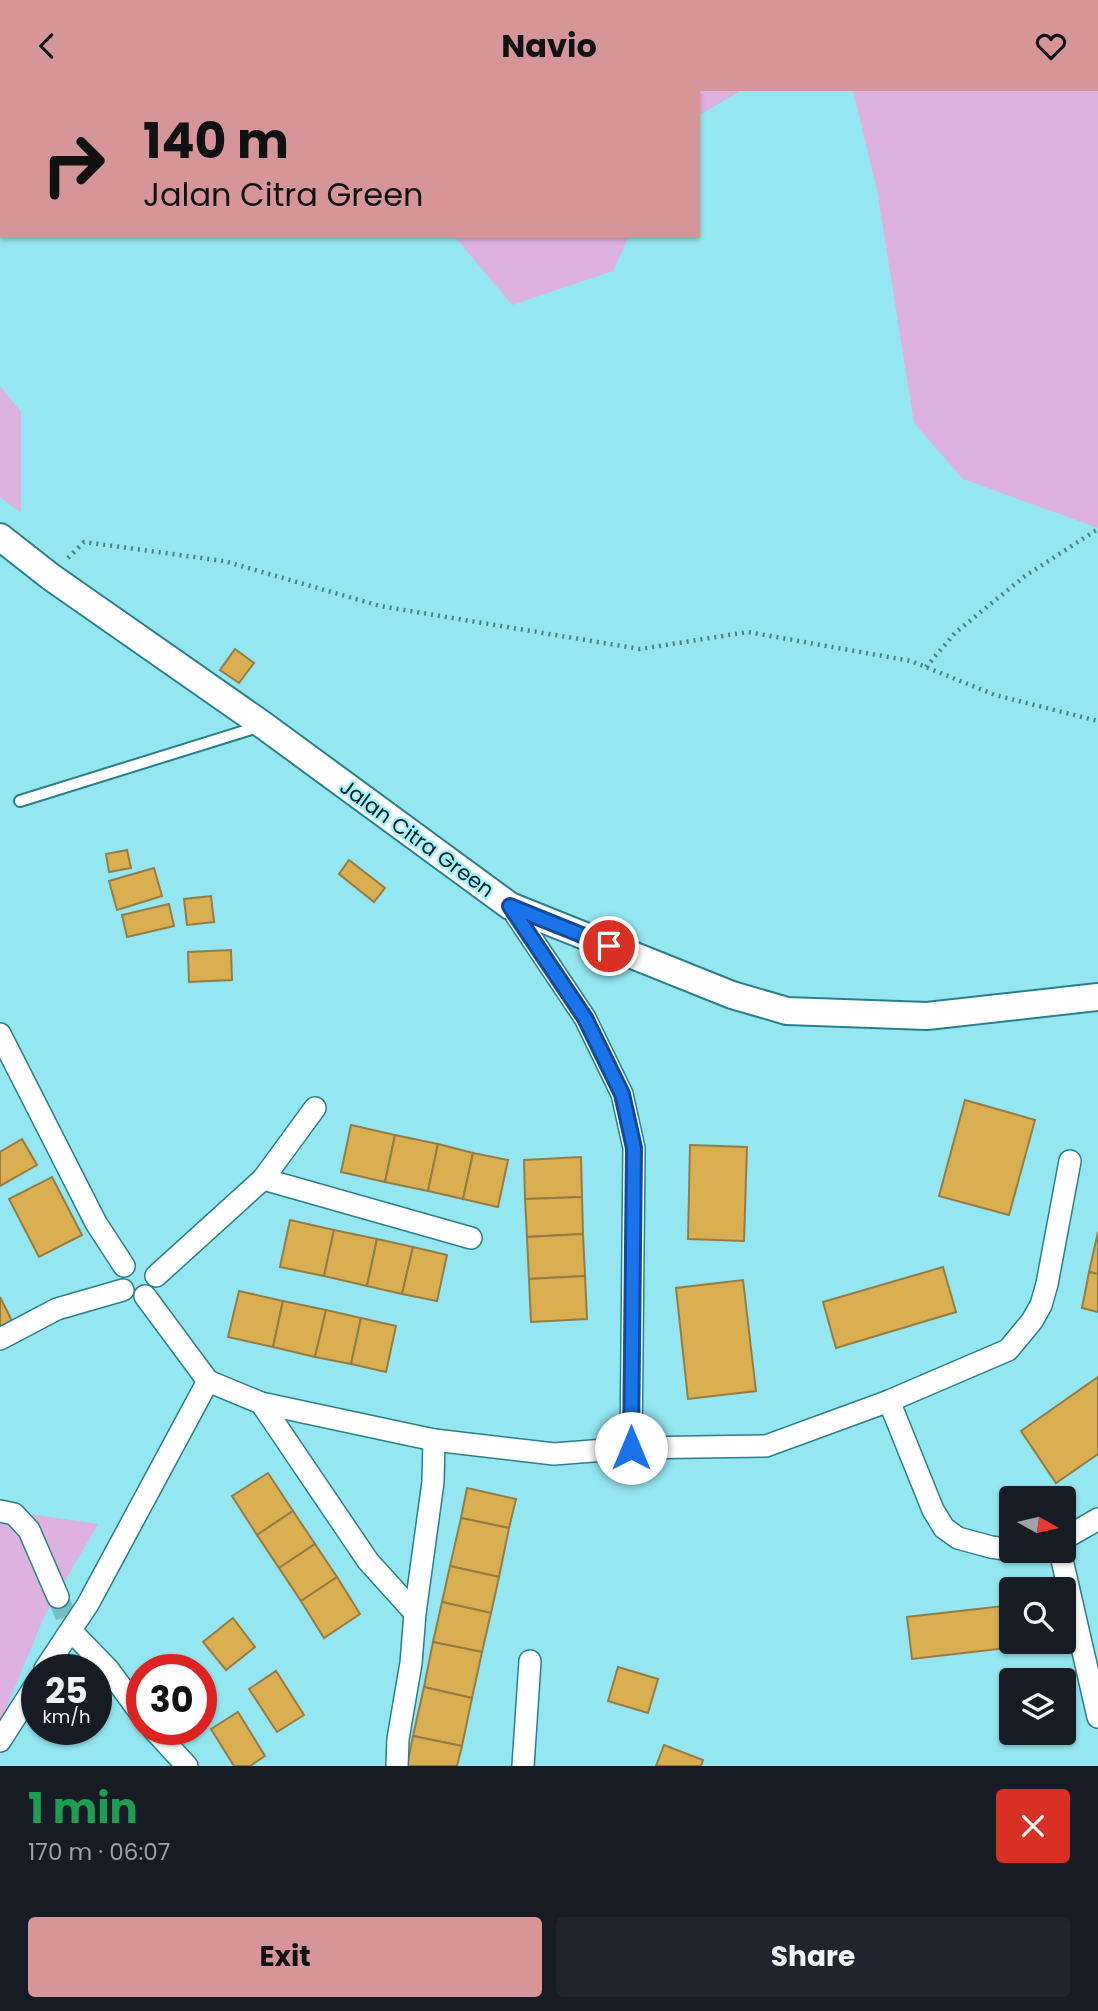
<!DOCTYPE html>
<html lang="en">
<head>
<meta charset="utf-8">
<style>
	:root { --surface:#171b24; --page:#20242c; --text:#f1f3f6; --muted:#9ea1a6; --accent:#d59599 }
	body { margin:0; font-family:Poppins,sans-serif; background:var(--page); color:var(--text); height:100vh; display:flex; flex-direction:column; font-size:26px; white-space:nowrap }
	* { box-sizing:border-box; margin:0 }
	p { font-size:23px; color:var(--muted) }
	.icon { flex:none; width:38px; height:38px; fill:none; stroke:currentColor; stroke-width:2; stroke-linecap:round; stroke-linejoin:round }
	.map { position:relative; height:1675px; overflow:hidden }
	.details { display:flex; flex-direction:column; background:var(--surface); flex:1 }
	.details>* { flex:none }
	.banner { position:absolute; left:0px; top:0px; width:700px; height:147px; box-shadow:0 2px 5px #0004; background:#d59599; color:#111; overflow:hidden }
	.needle { width:46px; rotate:98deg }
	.buttons { position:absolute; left:999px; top:1395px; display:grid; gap:14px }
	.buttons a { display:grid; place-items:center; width:77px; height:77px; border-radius:7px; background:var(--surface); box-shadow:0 2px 5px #0004; font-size:35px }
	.speed { position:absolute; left:21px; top:1563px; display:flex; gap:14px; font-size:35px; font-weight:700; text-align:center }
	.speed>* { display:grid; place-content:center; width:91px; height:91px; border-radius:50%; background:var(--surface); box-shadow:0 2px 5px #0004; line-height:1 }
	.speed small { font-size:18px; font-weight:400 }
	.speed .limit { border:10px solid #d22; background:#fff; color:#111 }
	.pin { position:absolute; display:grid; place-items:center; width:60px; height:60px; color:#fff; margin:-30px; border:4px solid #fff; border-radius:50%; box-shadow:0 2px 7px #0007 }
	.me { position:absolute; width:77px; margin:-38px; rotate:0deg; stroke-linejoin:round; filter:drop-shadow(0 0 5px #0008) }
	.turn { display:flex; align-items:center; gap:24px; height:147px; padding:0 28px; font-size:32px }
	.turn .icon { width:91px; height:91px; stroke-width:2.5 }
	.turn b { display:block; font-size:49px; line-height:60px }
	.round { display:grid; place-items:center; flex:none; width:74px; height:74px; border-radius:7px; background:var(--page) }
	.summary { display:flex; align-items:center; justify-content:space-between; height:119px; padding:0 28px }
	h1 { font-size:42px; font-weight:700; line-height:52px; color:#1e9e55 }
	.button { display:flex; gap:14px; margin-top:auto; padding:14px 28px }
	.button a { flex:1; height:80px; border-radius:7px; background:var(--accent); color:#111; font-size:28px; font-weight:700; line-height:80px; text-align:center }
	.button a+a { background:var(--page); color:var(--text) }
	header { display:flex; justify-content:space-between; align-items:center; height:91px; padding:0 28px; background:var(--accent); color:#111; font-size:32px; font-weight:700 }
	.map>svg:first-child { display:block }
	.green { fill:#ddb2df }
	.building { fill:#d9af51; stroke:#967c44; stroke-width:2 }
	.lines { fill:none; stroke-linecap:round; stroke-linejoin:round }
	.minor-tunnel { stroke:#76bec7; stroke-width:21; stroke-dasharray:21 10; stroke-linecap:butt }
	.service-casing { stroke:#29808a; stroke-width:14 }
	.minor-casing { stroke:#29808a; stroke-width:24 }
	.tertiary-casing { stroke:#29808a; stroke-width:30 }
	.path { stroke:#498289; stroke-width:4.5; stroke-dasharray:2 5; stroke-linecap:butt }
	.service { stroke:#fff; stroke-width:10 }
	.minor { stroke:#fff; stroke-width:21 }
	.tertiary { stroke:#fff; stroke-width:26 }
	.route-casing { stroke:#114b97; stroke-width:18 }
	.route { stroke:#1a73e8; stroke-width:12 }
	.labels { text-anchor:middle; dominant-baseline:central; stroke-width:5; stroke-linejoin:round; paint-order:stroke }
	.street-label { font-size:21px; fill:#002024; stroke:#a1f4fe }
</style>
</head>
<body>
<header><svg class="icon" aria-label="back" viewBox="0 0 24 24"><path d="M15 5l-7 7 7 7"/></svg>Navio<svg class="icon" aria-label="heart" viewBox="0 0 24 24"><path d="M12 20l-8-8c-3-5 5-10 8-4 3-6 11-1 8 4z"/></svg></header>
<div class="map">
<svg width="1098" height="1675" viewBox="0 0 1098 1675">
	<rect width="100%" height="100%" fill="#94e6f0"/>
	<g class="green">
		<polygon points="326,0 740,0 698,25 698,2 328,2"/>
		<polygon points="853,0 1098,0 1098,437 963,388 914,332 877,99"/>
		<polygon points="454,145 629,145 613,180 512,214"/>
		<polygon points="0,295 21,321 21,422 0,406"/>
		<polygon points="36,1424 98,1433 44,1526 0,1632 0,1426"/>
	</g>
	<g class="building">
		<polygon points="235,558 254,572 239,592 220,579"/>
		<polygon points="127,759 131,777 109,781 106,763"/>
		<polygon points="349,769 385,797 374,811 339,783"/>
		<polygon points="154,777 162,805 117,819 109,790"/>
		<polygon points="211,805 214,831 187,834 184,808"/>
		<polygon points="169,813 174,835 127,846 122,824"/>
		<polygon points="231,859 232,889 189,891 188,861"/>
		<polygon points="965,1009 1035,1029 1009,1124 939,1105"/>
		<polygon points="351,1034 395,1044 385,1091 341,1081"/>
		<polygon points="395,1044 438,1053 428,1100 385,1091"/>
		<polygon points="22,1048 37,1074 0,1095 0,1061"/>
		<polygon points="438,1053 473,1062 463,1108 428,1100"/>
		<polygon points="690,1054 747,1056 744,1150 688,1148"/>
		<polygon points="473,1062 508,1069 498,1116 463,1108"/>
		<polygon points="581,1066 582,1106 525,1108 524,1069"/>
		<polygon points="52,1086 82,1144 39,1166 9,1108"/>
		<polygon points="582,1106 583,1143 527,1146 525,1108"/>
		<polygon points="290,1129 334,1139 324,1185 280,1176"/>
		<polygon points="334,1139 377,1148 367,1195 324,1185"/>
		<polygon points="1098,1141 1098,1183 1089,1181"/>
		<polygon points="583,1143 585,1185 529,1188 527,1146"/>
		<polygon points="377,1148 413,1156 402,1203 367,1195"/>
		<polygon points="413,1156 447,1164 437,1210 402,1203"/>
		<polygon points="943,1176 956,1221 836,1257 823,1211"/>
		<polygon points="1089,1181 1098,1183 1098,1221 1082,1217"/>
		<polygon points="585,1185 587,1228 531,1231 529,1188"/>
		<polygon points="743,1189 756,1300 688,1308 676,1197"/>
		<polygon points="239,1200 283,1210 273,1256 228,1246"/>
		<polygon points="0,1206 12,1230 0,1236"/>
		<polygon points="283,1210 326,1219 315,1266 273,1256"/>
		<polygon points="326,1219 361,1227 351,1273 315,1266"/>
		<polygon points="361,1227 396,1235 386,1281 351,1273"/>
		<polygon points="1098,1286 1098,1363 1056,1392 1021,1340"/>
		<polygon points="268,1382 293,1420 257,1444 232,1405"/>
		<polygon points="467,1397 516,1408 509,1437 461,1427"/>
		<polygon points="293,1420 315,1453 279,1477 257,1444"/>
		<polygon points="461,1427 509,1437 499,1486 450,1475"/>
		<polygon points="315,1453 337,1486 301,1510 279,1477"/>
		<polygon points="450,1475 499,1486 491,1522 442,1511"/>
		<polygon points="337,1486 360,1523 324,1547 301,1510"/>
		<polygon points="442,1511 491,1522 482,1561 433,1551"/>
		<polygon points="1012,1514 1012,1550 1059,1551 912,1568 907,1526"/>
		<polygon points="233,1527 255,1556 226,1579 203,1551"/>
		<polygon points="433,1551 482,1561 472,1607 424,1596"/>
		<polygon points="618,1576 658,1588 648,1622 608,1610"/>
		<polygon points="276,1580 304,1624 277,1641 249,1598"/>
		<polygon points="424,1596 472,1607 462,1655 413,1645"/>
		<polygon points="238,1621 265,1665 250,1675 234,1675 211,1638"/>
		<polygon points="413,1645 462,1655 457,1675 407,1675"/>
		<polygon points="664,1654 703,1669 701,1675 656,1675"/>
	</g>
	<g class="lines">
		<polyline class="minor-tunnel" points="58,1506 71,1538 76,1545"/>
		<g class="service-casing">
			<polyline id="service" points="20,710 261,635"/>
		</g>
		<g class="minor-casing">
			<g id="minor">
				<polyline points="510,815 585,927 622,1003 634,1057 631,1357"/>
				<polyline points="0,943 96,1132 124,1175"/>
				<polyline points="263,1088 315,1017"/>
				<polyline points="156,1185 263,1088 471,1147"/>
				<polyline points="145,1205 208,1290 261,1312 434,1349 554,1363 631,1357 766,1355 889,1310 1008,1259 1032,1230 1041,1214 1047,1193 1070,1070"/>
				<polyline points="0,1248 57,1218 123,1199"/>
				<polyline points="889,1310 933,1419 944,1437 958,1447 991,1456 1012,1459"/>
				<polyline points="261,1312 368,1470 415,1522"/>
				<polyline points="0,1420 14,1423 29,1439 58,1506"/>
				<polyline points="1064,1451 1067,1446 1098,1428"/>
				<polyline points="1060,1460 1098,1626"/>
				<polyline points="76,1545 108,1578 142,1624"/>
				<polyline points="45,1578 88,1513 208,1290"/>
				<polyline points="153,1638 187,1675"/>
				<polyline points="0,1650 37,1592"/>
				<polyline points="397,1675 398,1648 411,1572 415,1522 433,1391 434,1349"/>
				<polyline points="523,1675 530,1570"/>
			</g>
		</g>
		<g class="tertiary-casing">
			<polyline id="tertiary" points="0,446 51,486 263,634 510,815 732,904 787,920 927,925 1098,906"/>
		</g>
		<g class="path">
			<polyline points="68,467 84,451 224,470 380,515 640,558 748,541 911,570 995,604 1098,630"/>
			<polyline points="926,576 955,542 1025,485 1098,438"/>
		</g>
		<use href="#service" class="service"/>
		<use href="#minor" class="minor"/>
		<use href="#tertiary" class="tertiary"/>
	</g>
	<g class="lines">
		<g class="route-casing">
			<polyline id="route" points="609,855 510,815 585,927 622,1003 634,1057 631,1357"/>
		</g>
		<use href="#route" class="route"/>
	</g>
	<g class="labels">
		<g class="street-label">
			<text transform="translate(417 747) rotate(36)">Jalan Citra Green</text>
		</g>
	</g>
</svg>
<div class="buttons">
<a><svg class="needle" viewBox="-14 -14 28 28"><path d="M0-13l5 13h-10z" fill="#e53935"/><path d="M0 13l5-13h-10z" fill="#9ea1a6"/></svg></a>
<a><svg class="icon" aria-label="search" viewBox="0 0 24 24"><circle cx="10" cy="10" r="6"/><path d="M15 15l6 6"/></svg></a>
<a><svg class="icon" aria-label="layers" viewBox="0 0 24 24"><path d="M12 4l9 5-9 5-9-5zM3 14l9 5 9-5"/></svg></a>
</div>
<div class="speed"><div>25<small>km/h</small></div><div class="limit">30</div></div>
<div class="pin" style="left:609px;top:855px;background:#d93025"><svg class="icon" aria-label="arrive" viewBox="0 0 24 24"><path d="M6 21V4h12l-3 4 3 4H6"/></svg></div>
<svg class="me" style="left:631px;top:1357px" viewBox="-20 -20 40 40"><circle r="19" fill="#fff"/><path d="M0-13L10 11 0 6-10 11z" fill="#1a73e8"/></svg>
<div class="banner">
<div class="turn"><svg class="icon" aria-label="right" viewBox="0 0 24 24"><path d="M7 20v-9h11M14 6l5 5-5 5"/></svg><div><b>140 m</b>Jalan Citra Green</div></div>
</div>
</div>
<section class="details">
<div class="summary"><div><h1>1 min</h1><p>170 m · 06:07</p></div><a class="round" style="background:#d93025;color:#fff"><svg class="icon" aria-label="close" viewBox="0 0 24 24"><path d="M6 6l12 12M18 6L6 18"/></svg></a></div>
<div class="button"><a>Exit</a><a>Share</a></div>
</section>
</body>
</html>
